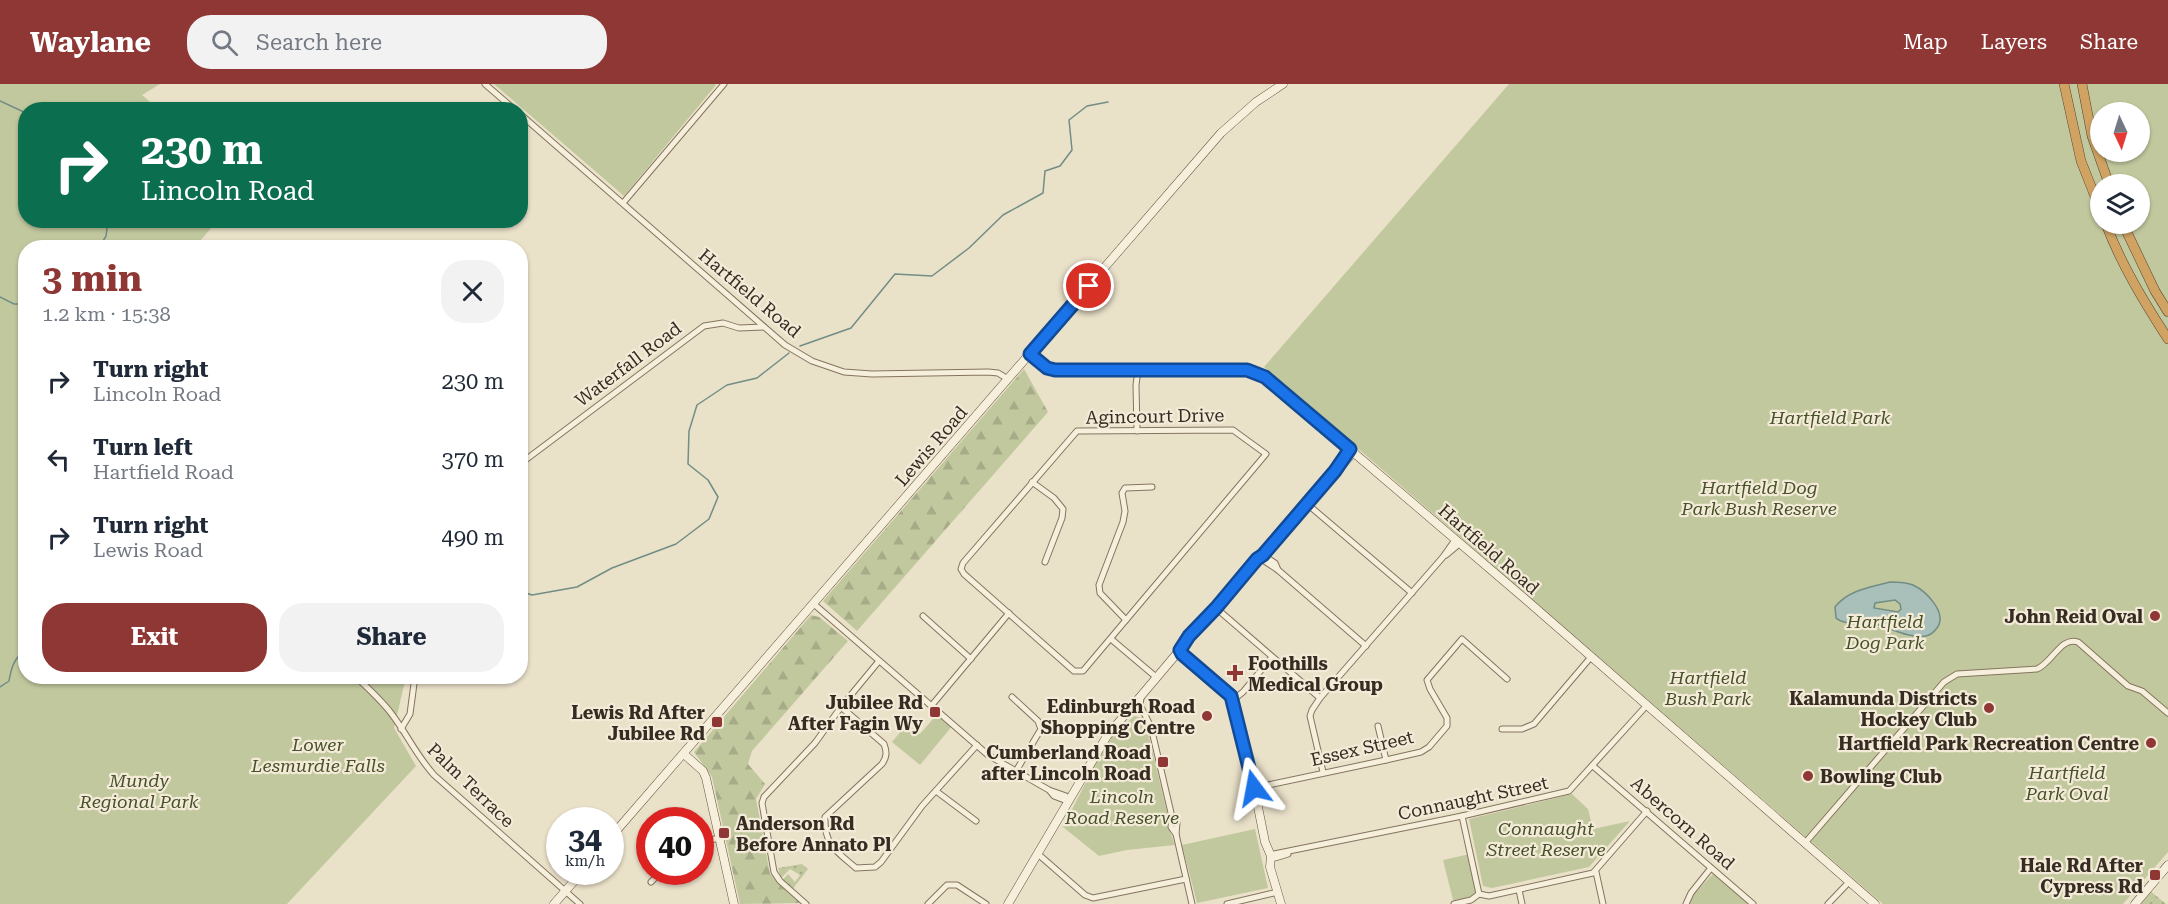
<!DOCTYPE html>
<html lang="en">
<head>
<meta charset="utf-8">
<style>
	:root { --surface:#fff; --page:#f2f2f3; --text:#1f2937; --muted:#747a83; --accent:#8e3735 }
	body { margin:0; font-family:"Roboto Serif",serif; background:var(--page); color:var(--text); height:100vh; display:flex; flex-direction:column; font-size:22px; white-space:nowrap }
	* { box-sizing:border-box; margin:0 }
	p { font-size:20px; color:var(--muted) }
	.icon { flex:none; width:33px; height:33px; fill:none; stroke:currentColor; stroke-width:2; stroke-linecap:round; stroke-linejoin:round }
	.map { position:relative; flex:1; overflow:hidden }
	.side { position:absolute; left:18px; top:156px; width:510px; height:444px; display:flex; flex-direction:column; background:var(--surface); border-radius:24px; box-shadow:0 2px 4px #0004 }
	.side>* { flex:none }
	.guide { position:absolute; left:18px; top:18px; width:510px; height:126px; border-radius:24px; box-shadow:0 2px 4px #0004; background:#0b6e4f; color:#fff; overflow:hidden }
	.needle { width:39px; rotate:176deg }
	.buttons { position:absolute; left:2090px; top:18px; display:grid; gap:12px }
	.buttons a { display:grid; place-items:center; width:60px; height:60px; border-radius:50%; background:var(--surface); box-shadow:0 2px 4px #0004; font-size:30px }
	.speed { position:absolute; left:546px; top:723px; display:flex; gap:12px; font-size:30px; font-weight:700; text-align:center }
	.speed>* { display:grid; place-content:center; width:78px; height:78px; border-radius:50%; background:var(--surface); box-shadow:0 2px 4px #0004; line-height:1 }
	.speed small { font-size:15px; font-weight:400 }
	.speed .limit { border:9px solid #d22; background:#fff; color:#111 }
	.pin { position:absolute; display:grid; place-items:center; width:51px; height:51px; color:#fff; margin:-26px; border:3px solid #fff; border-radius:50%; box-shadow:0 2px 6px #0007 }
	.me { position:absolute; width:66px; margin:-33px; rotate:347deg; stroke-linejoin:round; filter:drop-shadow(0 0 4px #0008) }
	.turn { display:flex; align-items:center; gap:21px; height:126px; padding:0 24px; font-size:27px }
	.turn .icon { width:78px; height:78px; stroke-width:2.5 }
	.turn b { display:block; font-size:42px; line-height:51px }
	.round { display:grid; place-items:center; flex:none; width:63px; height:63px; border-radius:24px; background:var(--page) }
	.headline { display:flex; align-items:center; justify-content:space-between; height:102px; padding:0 24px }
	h1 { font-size:36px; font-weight:700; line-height:45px; color:var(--accent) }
	.cta { display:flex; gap:12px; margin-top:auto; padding:12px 24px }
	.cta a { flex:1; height:69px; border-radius:24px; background:var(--accent); color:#fff; font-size:24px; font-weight:700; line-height:69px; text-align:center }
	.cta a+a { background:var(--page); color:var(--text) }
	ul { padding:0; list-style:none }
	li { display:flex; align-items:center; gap:18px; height:78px; padding:0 24px }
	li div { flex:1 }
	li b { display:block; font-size:22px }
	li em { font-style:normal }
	header { display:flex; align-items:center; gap:36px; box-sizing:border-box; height:84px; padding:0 30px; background:var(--accent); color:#fff }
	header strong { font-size:28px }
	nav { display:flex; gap:33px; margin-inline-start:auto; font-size:21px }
	.search { width:420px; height:54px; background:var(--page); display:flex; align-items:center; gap:15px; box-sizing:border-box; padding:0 21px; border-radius:24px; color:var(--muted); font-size:22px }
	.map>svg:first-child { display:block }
	.grass { fill:url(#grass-dots) }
	.forest { fill:url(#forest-firs) }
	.green { fill:#c2c89e; fill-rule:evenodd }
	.water { fill:#a9bfb9; stroke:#718d86; stroke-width:1.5; fill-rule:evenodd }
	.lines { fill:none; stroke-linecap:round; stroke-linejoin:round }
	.stream { stroke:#718d86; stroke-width:1.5 }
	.street-casing { stroke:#857460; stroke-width:7 }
	.secondary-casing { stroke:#675643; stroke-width:9 }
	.highway-casing { stroke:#544333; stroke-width:10 }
	.street { stroke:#f6efdc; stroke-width:5 }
	.secondary { stroke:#f6efdc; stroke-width:8 }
	.highway { stroke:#d0a363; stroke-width:9 }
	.route-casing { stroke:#114b97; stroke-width:15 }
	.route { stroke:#1a73e8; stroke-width:10 }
	.poi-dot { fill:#8e3735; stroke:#f3ebd8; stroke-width:2 }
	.labels { text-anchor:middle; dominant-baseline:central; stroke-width:4.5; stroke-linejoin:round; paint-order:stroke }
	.street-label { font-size:18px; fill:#372c22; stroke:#f3ebd8 }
	.park-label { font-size:18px; font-style:italic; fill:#47512a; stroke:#f3ebd8 }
	.poi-label { font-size:18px; font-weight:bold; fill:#372c22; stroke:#f3ebd8; text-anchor:end }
</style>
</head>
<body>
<header>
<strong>Waylane</strong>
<div class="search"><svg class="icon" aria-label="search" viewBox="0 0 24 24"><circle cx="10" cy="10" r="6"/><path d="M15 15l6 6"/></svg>Search here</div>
<nav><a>Map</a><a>Layers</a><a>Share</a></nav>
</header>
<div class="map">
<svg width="2168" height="820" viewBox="0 0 2168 820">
	<defs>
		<pattern id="grass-dots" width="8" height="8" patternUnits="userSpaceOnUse" patternTransform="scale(1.5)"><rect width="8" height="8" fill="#c2c89e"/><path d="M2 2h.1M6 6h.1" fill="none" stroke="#a7ac88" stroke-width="1.8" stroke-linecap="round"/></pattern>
		<pattern id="forest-firs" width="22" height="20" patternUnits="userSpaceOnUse" patternTransform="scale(1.5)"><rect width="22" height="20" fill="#c2c89e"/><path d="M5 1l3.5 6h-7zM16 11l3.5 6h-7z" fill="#a7ac88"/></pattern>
	</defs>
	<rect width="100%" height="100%" fill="#eae1c9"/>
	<g class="grass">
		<polygon points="802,780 808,785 792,806 782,797 788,790 795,798 800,791 790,785 781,794 778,784"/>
		<polygon points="2148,805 2166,820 2135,820"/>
	</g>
	<g class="forest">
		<polygon points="1024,285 1048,328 857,547 823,517"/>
		<polygon points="811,531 819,533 848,557 752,667 748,680 765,700 756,715 770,790 801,819 740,820 712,693 694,668"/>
	</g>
	<g class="green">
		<polygon points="0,0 160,0 142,11 158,25 26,26 26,136 217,137 195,163 26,164 26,592 406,593 394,644 416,682 287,820 0,820"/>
		<polygon points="494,0 715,0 716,1 624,112"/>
		<path d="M1509 0H2168V768L2123 820H1883L1264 283ZM2100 28H2139V68H2100ZM2100 100H2139V140H2100Z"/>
		<polygon points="939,628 953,641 920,681 892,658 907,640 920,650"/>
		<polygon points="1134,632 1143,634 1146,641 1168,732 1168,742 1175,761 1127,766 1099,772 1063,743 1100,671 1113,652"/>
		<polygon points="1572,710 1588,725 1593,745 1630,737 1589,783 1492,804 1483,802 1469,735"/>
		<polygon points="1255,745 1268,804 1197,819 1182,761"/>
		<polygon points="1470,770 1479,810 1454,820 1443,776"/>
		<polygon points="1713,790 1716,790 1751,820 1689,820 1694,810"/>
	</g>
	<path class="water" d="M1890 498C1897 498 1906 498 1913 501 1926 507 1948 529 1937 544 1934 548 1931 551 1926 552 1908 555 1889 543 1872 539 1860 536 1846 543 1836 534L1835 523C1848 506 1871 503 1890 498ZM1895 516 1900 520 1901 525 1898 528 1874 524 1875 519Z"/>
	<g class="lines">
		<g class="stream">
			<polyline points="0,17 26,29"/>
			<polyline points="99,164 106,152 108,136"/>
			<polyline points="0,213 14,220 26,220"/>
			<polyline points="800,262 851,244 895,190 932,192 969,164 1003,131 1043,109 1045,87 1060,82 1072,66 1069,36 1087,22 1108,18"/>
			<polyline points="520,507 532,511 577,503 612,484 676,460 709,435 718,413 708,396 688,380 689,347 697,321 727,301 757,294 789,269"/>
			<path d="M0 603 9 597C11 585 14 573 26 566"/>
		</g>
		<g class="street-casing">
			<g id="street">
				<polyline points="485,0 515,26"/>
				<polyline points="520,30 785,261 812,277 844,288 872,290 988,288 998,289 1008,295"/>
				<polyline points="623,119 724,0"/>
				<polygon points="1233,346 1266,370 1083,587 1074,587 964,490 961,485 963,479 1077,347"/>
				<polyline points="1137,347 1136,301 1138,286"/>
				<polyline points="520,380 704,242 723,239 739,244 764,243"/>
				<polyline points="1032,398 1054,414 1063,425 1062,434 1045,478"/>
				<polyline points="1306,419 1412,509"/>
				<polyline points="1263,471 1263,476 1278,486 1366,562"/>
				<polyline points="1263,471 1275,479 1278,486"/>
				<polyline points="1446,471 1459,460"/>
				<polyline points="815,521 988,671 1049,706 1066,712 1067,717 1054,712 1049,706"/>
				<polyline points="1216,524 1320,614 1312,626 1310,632 1323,688"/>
				<polyline points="923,532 971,575"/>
				<polyline points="1126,536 1100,509 1099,501 1123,438 1125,427 1122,409 1125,404 1152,403"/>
				<polyline points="1111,555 1156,593"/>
				<path d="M355 592C368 604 380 615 391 629 407 650 416 671 434 691L580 820"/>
				<polyline points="1012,613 1038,637 1041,645 1016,687"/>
				<polyline points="1141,614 1140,621 1151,643 1172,733 1171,743 1176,750"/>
				<polyline points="1320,614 1443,473 1455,456"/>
				<polyline points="1233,616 1243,608 1272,573"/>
				<polyline points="932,621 1009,529"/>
				<path d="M841 623 884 660C887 668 887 673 882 680L825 733C824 761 836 767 856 784L875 783 881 778 922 722 977 661"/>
				<polyline points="1378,642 1386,676"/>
				<polyline points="401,645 410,630 415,592"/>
				<polyline points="1502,645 1522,645 1534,640 1591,573"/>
				<polyline points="1593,682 1753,820"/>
				<polyline points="1254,704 1386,676 1421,668 1429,663 1447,642 1447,634 1430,605 1427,596 1462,555 1507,595"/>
				<polyline points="936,707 976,737"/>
				<polyline points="1462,732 1479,810"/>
				<polyline points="1172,733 1177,739 1176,750 1192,820"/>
				<polyline points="700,758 720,754"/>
				<path d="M1805 759 1944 598 1957 590 2037 585C2052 579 2061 552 2078 558L2128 602 2142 607 2168 629"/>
				<polyline points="1038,770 1085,811 1093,814 1186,795"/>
				<polyline points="1271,772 1274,770 1462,732 1569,707 1647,621"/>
				<polyline points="1271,772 1275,774 1288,770"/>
				<polyline points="1596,788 1603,820"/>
				<polyline points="651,798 661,788"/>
				<polyline points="1519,806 1522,820"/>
				<polyline points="806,820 780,797 774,788 762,719 764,713 815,659 841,623 879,577"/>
				<polyline points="928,820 947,801 957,801 986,820"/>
				<polyline points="1227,820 1278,808"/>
				<polyline points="1454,820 1471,816 1479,810 1489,812 1593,789 1647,727"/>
				<polyline points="1686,820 1691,809 1711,784"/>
				<polyline points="1828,820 1849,798"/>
			</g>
		</g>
		<g class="secondary-casing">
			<g id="secondary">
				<polyline points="1030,270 1047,283 1055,286 1238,285 1247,286 1265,293 1524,514 1875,820"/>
				<polyline points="1180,566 1182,570 1227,607 1233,616 1257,718 1265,758 1271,772 1270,783 1281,820"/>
				<polyline points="685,671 703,687 706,694 734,820"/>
				<polyline points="610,754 1221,49 1256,18 1283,0"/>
				<polyline points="554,820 582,788"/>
				<polyline points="1008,820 1107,652 1257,475 1263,471 1306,419 1354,368"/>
				<polyline points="2135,820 2168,781"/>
			</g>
		</g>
		<g class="highway-casing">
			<g id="highway">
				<polyline points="2064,0 2081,77 2100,125"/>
				<polyline points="2082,0 2092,52 2109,100"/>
				<path d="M2106 140C2121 180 2144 218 2168 255"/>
				<polyline points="2123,140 2155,207 2168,228"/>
			</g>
		</g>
		<use href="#street" class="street"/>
		<use href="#secondary" class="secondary"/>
		<use href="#highway" class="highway"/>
	</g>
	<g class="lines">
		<g class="route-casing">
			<polyline id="route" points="1089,202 1030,270 1047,284 1055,286 1247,286 1265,293 1350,365 1335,387 1263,471 1257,475 1216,524 1189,552 1180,566 1182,570 1231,612 1254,704"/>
		</g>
		<use href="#route" class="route"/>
	</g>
	<g class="poi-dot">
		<circle cx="2155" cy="532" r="6"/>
		<path d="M1232 580h6v6h6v6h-6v6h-6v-6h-6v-6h6z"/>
		<circle cx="1989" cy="624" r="6"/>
		<rect x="929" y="622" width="12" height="12" rx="3"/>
		<circle cx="1207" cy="632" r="6"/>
		<rect x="711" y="632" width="12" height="12" rx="3"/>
		<circle cx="2151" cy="659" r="6"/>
		<rect x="1157" y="672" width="12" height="12" rx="3"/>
		<circle cx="1808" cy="692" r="6"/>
		<rect x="718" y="743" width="12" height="12" rx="3"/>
		<rect x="2149" y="785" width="12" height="12" rx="3"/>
	</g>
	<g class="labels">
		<g class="street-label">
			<text transform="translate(750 209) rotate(40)">Hartfield Road</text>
			<text transform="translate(628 280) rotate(-37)">Waterfall Road</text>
			<text transform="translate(1155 332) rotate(-1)">Agincourt Drive</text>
			<text transform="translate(931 362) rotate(-49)">Lewis Road</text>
			<text transform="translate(1489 465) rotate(41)">Hartfield Road</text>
			<text transform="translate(1362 664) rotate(-13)">Essex Street</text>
			<text transform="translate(471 701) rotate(44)">Palm Terrace</text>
			<text transform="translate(1473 714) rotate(-12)">Connaught Street</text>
			<text transform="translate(1683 739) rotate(41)">Abercorn Road</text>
		</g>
		<g class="park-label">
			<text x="1830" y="333">Hartfield Park</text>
			<text x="1759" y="403">Hartfield Dog<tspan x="1759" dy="21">Park Bush Reserve</tspan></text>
			<text x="1885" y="537">Hartfield<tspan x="1885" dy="21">Dog Park</tspan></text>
			<text x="1708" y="593">Hartfield<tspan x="1708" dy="21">Bush Park</tspan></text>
			<text x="318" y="660">Lower<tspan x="318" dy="21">Lesmurdie Falls</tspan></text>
			<text x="2067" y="688">Hartfield<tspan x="2067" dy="21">Park Oval</tspan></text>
			<text x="139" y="696">Mundy<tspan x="139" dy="21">Regional Park</tspan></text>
			<text x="1122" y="712">Lincoln<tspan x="1122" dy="21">Road Reserve</tspan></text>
			<text x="1546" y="744">Connaught<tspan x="1546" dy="21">Street Reserve</tspan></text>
		</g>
		<g class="poi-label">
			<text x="2143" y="532">John Reid Oval</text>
			<text x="1248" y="579" text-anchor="start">Foothills<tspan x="1248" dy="21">Medical Group</tspan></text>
			<text x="1977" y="614">Kalamunda Districts<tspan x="1977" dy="21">Hockey Club</tspan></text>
			<text x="923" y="618">Jubilee Rd<tspan x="923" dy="21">After Fagin Wy</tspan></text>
			<text x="1195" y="622">Edinburgh Road<tspan x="1195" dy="21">Shopping Centre</tspan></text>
			<text x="705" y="628">Lewis Rd After<tspan x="705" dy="21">Jubilee Rd</tspan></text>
			<text x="2139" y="659">Hartfield Park Recreation Centre</text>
			<text x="1151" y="668">Cumberland Road<tspan x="1151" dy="21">after Lincoln Road</tspan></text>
			<text x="1820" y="692" text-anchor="start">Bowling Club</text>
			<text x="736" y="739" text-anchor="start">Anderson Rd<tspan x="736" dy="21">Before Annato Pl</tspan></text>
			<text x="2143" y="781">Hale Rd After<tspan x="2143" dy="21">Cypress Rd</tspan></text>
		</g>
	</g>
</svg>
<div class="buttons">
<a><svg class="needle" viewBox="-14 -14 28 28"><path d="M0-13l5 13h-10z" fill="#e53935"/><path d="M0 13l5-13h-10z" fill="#747a83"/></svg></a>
<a><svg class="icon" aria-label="layers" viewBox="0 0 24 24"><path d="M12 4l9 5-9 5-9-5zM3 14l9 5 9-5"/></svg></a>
</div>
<div class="speed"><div>34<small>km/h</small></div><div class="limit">40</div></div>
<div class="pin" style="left:1089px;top:202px;background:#d93025"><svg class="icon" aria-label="arrive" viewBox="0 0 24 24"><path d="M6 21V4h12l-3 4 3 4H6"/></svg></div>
<svg class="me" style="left:1254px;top:704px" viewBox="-20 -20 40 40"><path d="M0-17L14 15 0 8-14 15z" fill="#1a73e8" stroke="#fff" stroke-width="4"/></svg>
<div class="guide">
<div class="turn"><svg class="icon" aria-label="right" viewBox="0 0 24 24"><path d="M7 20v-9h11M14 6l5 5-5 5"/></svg><div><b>230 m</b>Lincoln Road</div></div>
</div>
<section class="side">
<div class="headline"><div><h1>3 min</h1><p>1.2 km · 15:38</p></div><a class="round"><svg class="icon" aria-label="close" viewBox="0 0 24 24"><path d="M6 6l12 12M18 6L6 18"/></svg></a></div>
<ul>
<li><svg class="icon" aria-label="right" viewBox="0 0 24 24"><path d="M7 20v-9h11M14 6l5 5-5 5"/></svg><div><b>Turn right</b><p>Lincoln Road</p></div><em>230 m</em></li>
<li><svg class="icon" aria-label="left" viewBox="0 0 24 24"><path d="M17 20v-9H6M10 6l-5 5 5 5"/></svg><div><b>Turn left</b><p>Hartfield Road</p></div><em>370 m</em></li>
<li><svg class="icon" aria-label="right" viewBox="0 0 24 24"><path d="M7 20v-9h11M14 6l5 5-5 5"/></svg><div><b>Turn right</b><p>Lewis Road</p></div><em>490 m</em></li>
</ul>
<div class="cta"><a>Exit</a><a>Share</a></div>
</section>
</div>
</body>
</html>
